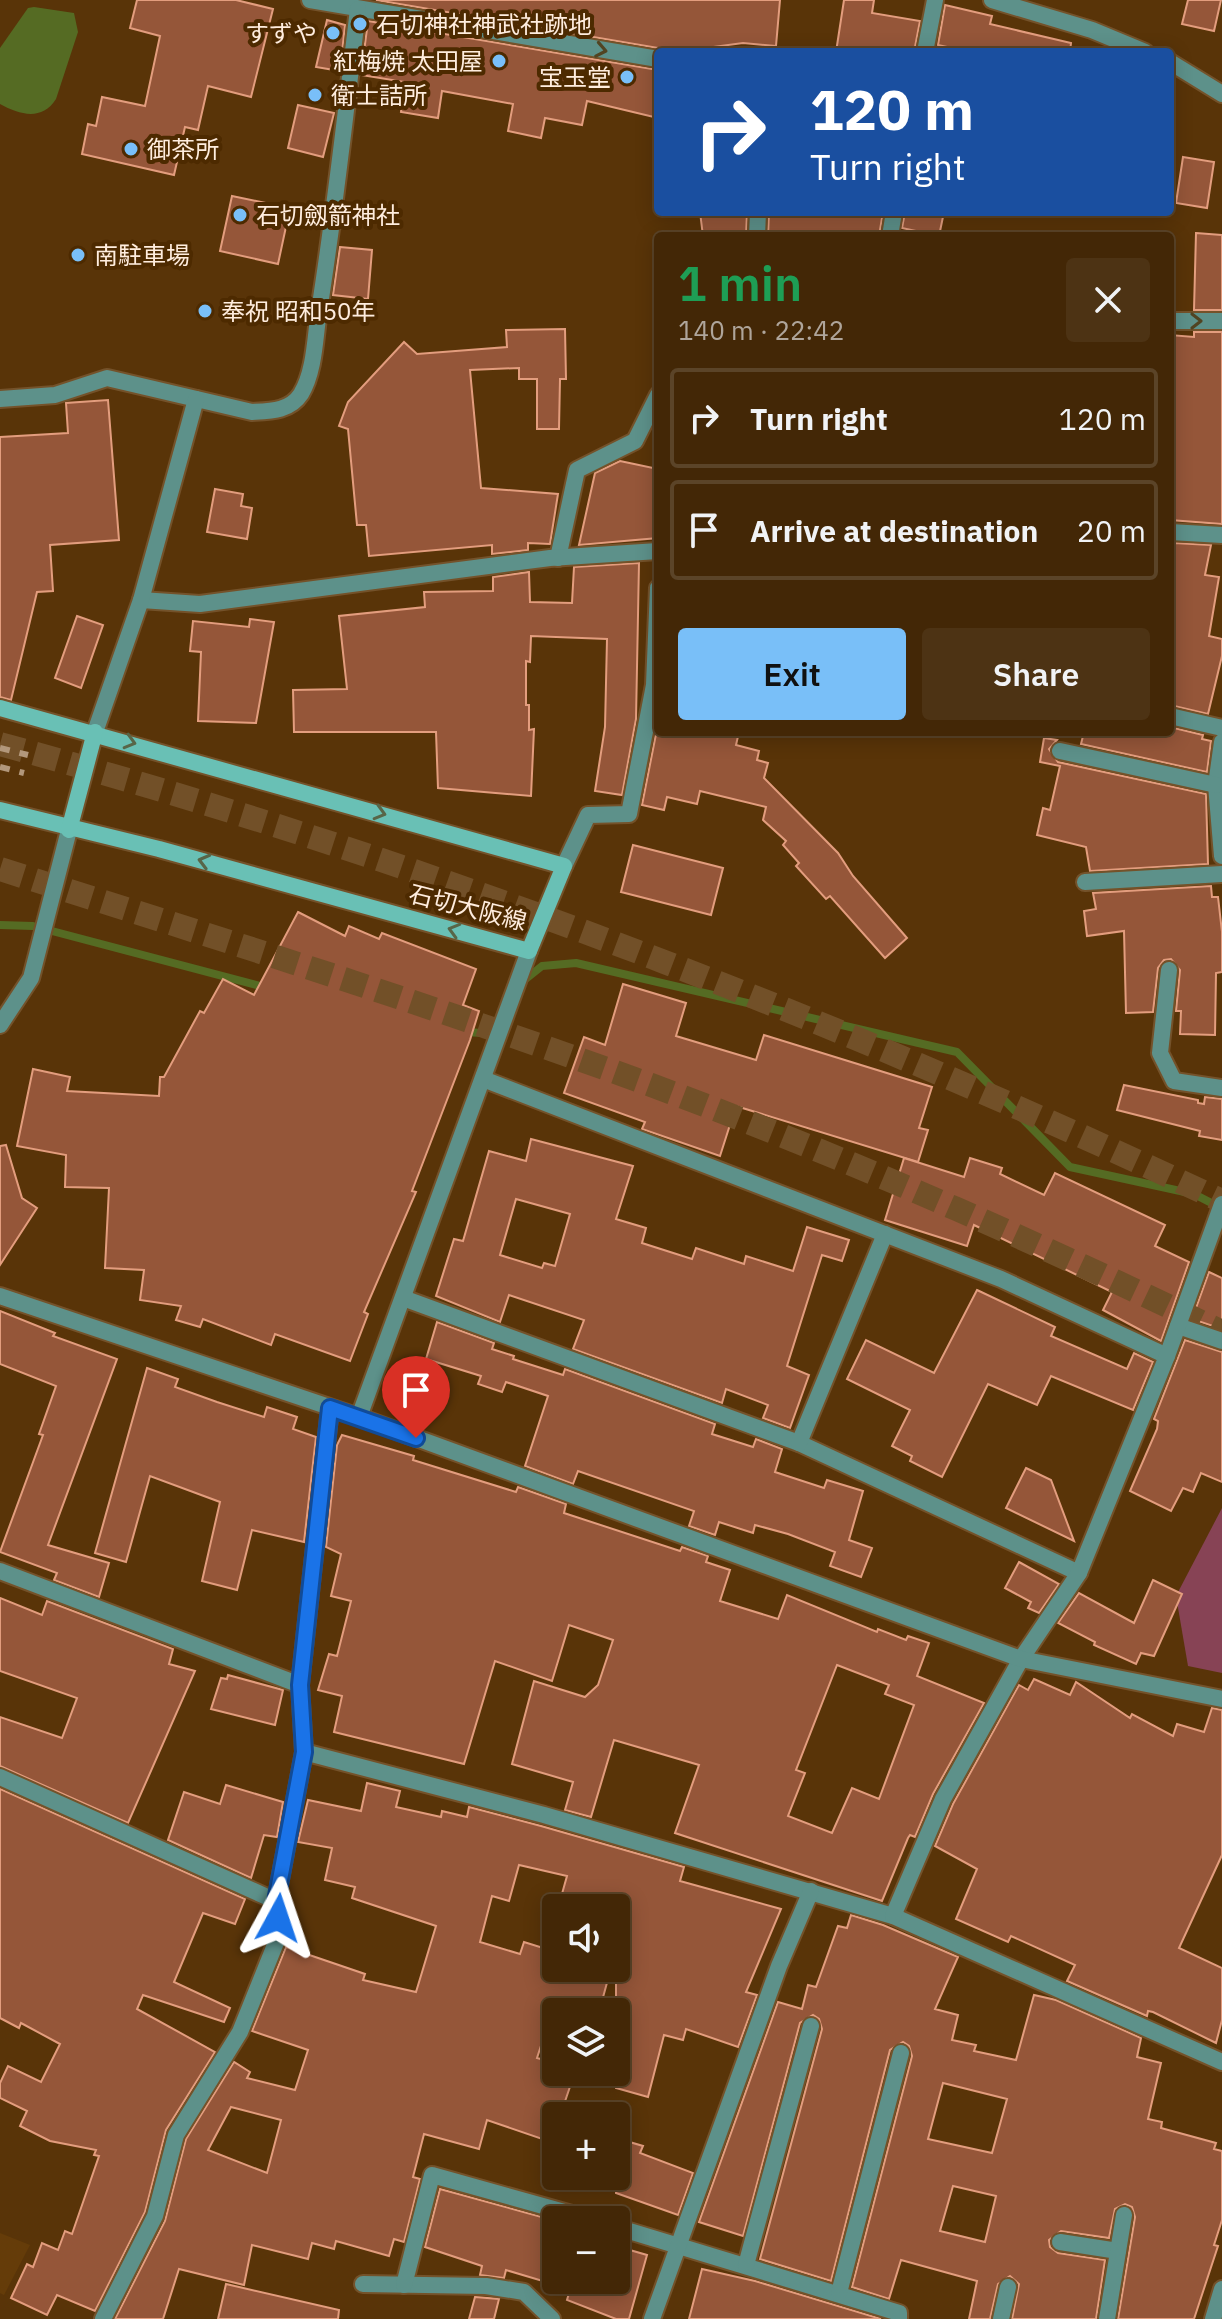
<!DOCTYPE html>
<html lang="en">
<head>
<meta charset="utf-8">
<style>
	:root { --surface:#432706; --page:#4d3314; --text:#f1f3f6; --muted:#afa59b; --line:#5b4428; --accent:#79bff8 }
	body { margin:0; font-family:"IBM Plex Sans","Noto Sans JP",sans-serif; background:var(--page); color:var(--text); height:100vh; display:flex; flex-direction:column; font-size:30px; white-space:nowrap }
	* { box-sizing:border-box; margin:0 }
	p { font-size:26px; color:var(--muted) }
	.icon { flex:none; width:44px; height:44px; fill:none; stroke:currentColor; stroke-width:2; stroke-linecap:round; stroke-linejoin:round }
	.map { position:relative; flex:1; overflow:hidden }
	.drawer { position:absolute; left:654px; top:232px; width:520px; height:504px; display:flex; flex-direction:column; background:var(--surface); border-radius:8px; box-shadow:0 4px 20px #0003,0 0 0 2px var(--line) }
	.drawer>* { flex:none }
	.guide { position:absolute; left:654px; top:48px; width:520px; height:168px; border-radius:8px; box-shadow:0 4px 20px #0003,0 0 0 2px var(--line); background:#1a4fa0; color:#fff; overflow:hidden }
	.fabs { position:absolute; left:542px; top:1894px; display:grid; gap:16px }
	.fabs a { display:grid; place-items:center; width:88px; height:88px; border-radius:8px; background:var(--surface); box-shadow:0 4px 20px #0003,0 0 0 2px var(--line); font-size:40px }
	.pin { position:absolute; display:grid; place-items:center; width:68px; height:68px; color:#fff; margin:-82px -34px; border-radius:50% 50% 50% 0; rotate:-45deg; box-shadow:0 0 8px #0007 }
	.pin .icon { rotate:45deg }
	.me { position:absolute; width:88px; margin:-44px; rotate:5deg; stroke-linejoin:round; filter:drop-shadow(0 0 6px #0008) }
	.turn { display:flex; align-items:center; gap:28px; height:168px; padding:0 24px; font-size:36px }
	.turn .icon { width:104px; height:104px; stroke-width:2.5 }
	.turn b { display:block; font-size:56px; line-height:68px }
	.round { display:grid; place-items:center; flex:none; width:84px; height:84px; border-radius:8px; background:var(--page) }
	.summary { display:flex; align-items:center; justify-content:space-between; height:136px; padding:0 24px }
	h1 { font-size:48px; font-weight:600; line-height:60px; color:#1e9e55 }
	.action { display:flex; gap:16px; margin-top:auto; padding:16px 24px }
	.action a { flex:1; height:92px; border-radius:8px; background:var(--accent); color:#111; font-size:32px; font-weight:600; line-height:92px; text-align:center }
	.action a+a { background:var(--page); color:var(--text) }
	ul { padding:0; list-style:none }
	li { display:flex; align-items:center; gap:24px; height:100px; margin:0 16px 12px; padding:0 8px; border:4px solid var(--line); border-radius:8px }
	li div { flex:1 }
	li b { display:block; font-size:30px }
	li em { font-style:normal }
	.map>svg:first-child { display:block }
	.built { fill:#653c09 }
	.green { fill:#874355 }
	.water { fill:#556b23 }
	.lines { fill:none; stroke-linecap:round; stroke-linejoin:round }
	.stream { stroke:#556b23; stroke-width:8 }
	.building { fill:#955639; stroke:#e39d7e; stroke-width:2; fill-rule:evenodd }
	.motorway-tunnel { stroke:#725028; stroke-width:24; stroke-dasharray:24 12; stroke-linecap:butt }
	.minor-casing { stroke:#74522a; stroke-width:20 }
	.tertiary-casing { stroke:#74522a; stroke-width:20 }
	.secondary-casing { stroke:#74522a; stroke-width:20 }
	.minor { stroke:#5d918a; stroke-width:16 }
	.tertiary { stroke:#5d918a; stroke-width:16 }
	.secondary { stroke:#69c0b5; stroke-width:16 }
	.rail { stroke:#b2977b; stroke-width:6; stroke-dasharray:10 10; stroke-linecap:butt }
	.oneway { stroke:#514422 }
	.oneway2 { stroke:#586648 }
	.route-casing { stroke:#114b97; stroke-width:20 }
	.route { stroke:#1a73e8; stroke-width:14 }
	.poi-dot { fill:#79bff8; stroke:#4d2a00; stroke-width:3 }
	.labels { text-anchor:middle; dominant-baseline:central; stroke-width:8; stroke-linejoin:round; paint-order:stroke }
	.poi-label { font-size:24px; fill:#ffedde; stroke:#4d2a00; text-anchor:start }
	.street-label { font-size:24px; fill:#ffedde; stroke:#4d2a00 }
</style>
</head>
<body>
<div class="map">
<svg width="1222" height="2319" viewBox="0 0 1222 2319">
	<rect width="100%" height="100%" fill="#593408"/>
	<polygon class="built" points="0,2233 30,2245 4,2295 0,2293"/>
	<polygon class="green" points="1222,1508 1222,1673 1188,1666 1176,1596"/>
	<path class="water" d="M34 7 74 13 78 32 56 99C42 121 20 115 0 104V48L28 8Z"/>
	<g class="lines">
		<g class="stream">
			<polyline points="0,925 33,926 268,988"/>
			<polyline points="522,982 542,966 576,963 957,1052 1070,1167 1194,1194 1221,1208"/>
			<polyline points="464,1032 483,1033 500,1018"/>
		</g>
	</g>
	<g class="building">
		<polygon points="137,0 236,0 273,9 251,97 208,86 198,130 185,127 174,175 82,154 88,124 96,126 102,97 145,106 160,36 130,28"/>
		<polygon points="376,0 780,0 776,46 743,43 691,50 658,48"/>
		<polygon points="844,0 874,0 872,13 920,21 914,52 836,52"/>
		<polygon points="1188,0 1221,0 1214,31 1182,24"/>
		<polygon points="945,5 992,16 990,24 1071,43 1070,52 970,52 938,45"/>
		<polygon points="327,20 345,25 340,71 316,67"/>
		<polygon points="368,21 658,70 658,118 587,101 582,125 545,118 541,138 508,131 513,104 442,91 438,118 401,112 405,82 361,75"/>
		<polygon points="298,105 334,113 323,157 288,148"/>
		<polygon points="1183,157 1214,162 1207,208 1176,203"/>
		<polygon points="232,196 290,208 278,264 220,251"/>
		<polygon points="700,212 747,212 746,236 703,236"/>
		<polygon points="769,212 883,212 879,236 768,236"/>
		<polygon points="905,212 944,212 939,236 902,228"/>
		<polygon points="1196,233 1222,235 1222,310 1194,310"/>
		<polygon points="340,247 372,250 368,299 333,295"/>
		<polygon points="565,329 566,379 560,379 559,429 537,429 537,379 519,379 519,368 470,370 481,488 558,494 550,544 528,543 528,550 492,554 492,545 369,556 366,525 357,525 348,429 339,426 348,402 404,342 417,354 507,347 506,330"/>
		<polygon points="1194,332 1222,332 1222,524 1170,520 1170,335 1194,337"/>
		<polygon points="108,400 119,540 50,545 53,591 37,592 11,700 0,697 0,437 68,433 66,403"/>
		<polygon points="620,461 658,469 658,538 579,545 595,473"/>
		<polygon points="215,489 243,494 241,506 252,508 247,539 207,532"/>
		<polygon points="1174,543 1211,545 1205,575 1219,577 1209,636 1222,639 1222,656 1208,714 1170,705 1170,567"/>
		<polygon points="639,563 636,719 622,795 595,791 605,727 607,639 531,636 530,662 526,661 526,705 529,705 529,730 534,729 531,796 438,788 436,732 294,732 293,690 347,689 339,616 425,607 424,592 493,591 493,577 529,572 530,602 572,603 574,567"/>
		<polygon points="77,616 103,625 81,688 55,678"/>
		<polygon points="250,619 274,622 256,723 198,721 201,652 190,651 193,621 249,627"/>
		<polygon points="658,724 658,732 739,732 736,745 759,751 757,760 768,763 764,778 838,853 853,876 907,938 885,958 830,896 826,899 796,866 799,863 783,845 786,841 763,820 766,807 700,791 697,804 667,797 664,810 642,805"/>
		<polygon points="1170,727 1203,735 1202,739 1211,741 1207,772 1081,744 1084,732 1170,732"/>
		<polygon points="1044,738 1057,740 1049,749 1058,762 1206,794 1208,864 1090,871 1086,847 1037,835 1043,808 1050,810 1060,766 1040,762"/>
		<polygon points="633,845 723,868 711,915 621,892"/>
		<polygon points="1211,886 1212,897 1218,897 1222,932 1222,972 1216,973 1215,1035 1180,1034 1181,1011 1176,1011 1180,970 1171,959 1164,960 1158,968 1153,1012 1126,1013 1124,931 1087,936 1084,911 1096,909 1093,893"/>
		<polygon points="298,912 345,936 349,926 379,939 382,933 476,969 463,1005 479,1011 470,1040 412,1191 416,1192 364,1312 368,1314 350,1361 275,1334 271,1345 203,1319 200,1327 176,1320 181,1306 140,1300 144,1270 105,1268 109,1188 65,1187 66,1155 17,1146 33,1069 70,1077 67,1091 159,1096 160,1077 164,1077 200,1011 204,1013 223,979 254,995"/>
		<polygon points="623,984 686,1003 676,1036 756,1060 764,1035 932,1087 919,1128 928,1130 918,1162 736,1106 720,1156 642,1129 645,1122 564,1093 584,1037 605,1045"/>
		<polygon points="1124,1085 1198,1100 1198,1103 1204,1104 1205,1097 1222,1099 1222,1140 1199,1136 1200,1131 1117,1110"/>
		<path d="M531 1139 633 1166 616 1219 646 1228 642 1243 692 1259 696 1248 744 1264 746 1256 793 1271 807 1227 849 1240 842 1261 822 1255 787 1366 809 1375 790 1428 763 1418 768 1405 726 1389 722 1403 573 1349 584 1320 509 1295 500 1322 436 1296 454 1239 463 1241 489 1151 526 1161ZM516 1199 570 1214 555 1266 544 1263 542 1268 500 1255Z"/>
		<polygon points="6,1145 22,1198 37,1208 0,1265 0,1146"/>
		<polygon points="904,1158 964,1177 970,1158 1002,1168 1000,1174 1044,1195 1055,1173 1165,1225 1155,1246 1189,1262 1161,1341 1103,1310 1112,1292 974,1225 967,1246 885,1220"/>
		<polygon points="1209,1272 1222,1278 1222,1329 1192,1319"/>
		<polygon points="977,1290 1055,1327 1051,1336 1127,1369 1134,1353 1153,1362 1133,1410 1051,1376 1037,1405 988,1384 942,1477 910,1461 912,1456 892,1446 910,1410 847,1379 866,1340 934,1373"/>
		<polygon points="0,1311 55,1333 53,1336 117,1359 48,1545 109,1563 99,1597 54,1580 57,1573 0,1552 43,1435 39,1434 56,1386 0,1364"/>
		<polygon points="437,1322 494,1343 492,1349 514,1356 513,1359 563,1375 565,1369 715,1424 712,1434 753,1447 756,1439 782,1449 775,1472 824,1488 827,1480 863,1491 849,1540 872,1548 861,1577 830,1566 835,1552 788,1534 755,1525 753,1533 719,1522 715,1535 689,1526 694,1511 578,1471 573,1484 525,1466 548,1396 506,1382 502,1392 478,1384 481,1376 426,1359"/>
		<polygon points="1185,1340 1222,1352 1222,1482 1201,1473 1193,1492 1183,1488 1171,1511 1130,1491 1157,1429 1158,1421 1154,1419"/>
		<polygon points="147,1368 178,1379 175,1387 217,1402 264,1417 267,1407 297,1417 293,1429 316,1437 304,1542 252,1530 237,1590 202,1581 220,1502 150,1476 126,1562 95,1553"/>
		<path d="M342 1435 414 1456 413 1460 516 1492 518 1487 566 1504 564 1513 680 1551 682 1547 708 1556 706 1562 730 1570 720 1601 778 1619 787 1595 877 1632 878 1629 906 1640 908 1636 929 1643 917 1676 984 1703 933 1794 915 1837 910 1835 908 1838 882 1901 675 1833 699 1765 614 1740 591 1817 565 1810 573 1782 512 1764 534 1681 585 1697 598 1685 613 1640 569 1625 552 1681 495 1661 464 1764 334 1732 342 1696 318 1690 329 1654 337 1656 351 1601 331 1596 341 1554 326 1547 337 1445ZM837 1665 889 1685 885 1694 914 1705 879 1799 852 1788 832 1833 788 1816 805 1773 796 1770Z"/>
		<polygon points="1026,1468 1051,1480 1074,1541 1006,1508"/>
		<polygon points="1019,1562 1059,1584 1039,1613 1028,1608 1031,1602 1005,1588"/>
		<polygon points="1153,1580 1182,1594 1154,1656 1141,1653 1136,1664 1094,1645 1095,1642 1058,1623 1079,1593 1134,1623"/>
		<polygon points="0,1598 42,1615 47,1601 173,1649 169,1664 195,1671 128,1823 0,1766 0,1717 62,1738 77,1698 0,1671"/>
		<polygon points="228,1675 283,1690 275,1725 211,1709 221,1678 227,1679"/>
		<polygon points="1034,1679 1070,1695 1076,1682 1130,1718 1132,1714 1173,1736 1177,1724 1204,1732 1212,1708 1222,1710 1222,1855 1179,1948 1222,1968 1222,2020 1216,2043 1153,2012 1148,2011 1147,2016 1067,1981 1075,1965 1011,1936 1008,1942 956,1919 977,1869 935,1846 953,1804 1019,1685 1028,1690"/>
		<path d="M367 1783 400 1791 396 1807 441 1817 442 1811 467 1817 469 1807 541 1826 684 1867 680 1881 781 1909 746 1992 757 1995 738 2047 686 2029 683 2040 664 2035 648 2097 616 2088V1908H558L567 1876 519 1865 509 1901 492 1896 480 1942 520 1954 524 1942 556 1952V1968H611L599 2012H552L537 2058 556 2063V2072H575L560 2116H556L551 2142 487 2120 479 2149 424 2134 413 2177 420 2179 404 2242 394 2239 389 2256 336 2241 334 2249 312 2243 308 2259 252 2245 244 2285 179 2269 163 2319H115L165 2221 186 2139 234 2062 250 2072 247 2078 295 2090 308 2050 252 2031 286 1947 365 1974 363 1980 416 1992 436 1926 352 1898 355 1887 325 1880 332 1848 298 1842 308 1800 361 1811ZM231 2107 281 2120 267 2173 208 2150Z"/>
		<polygon points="226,1785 283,1802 277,1837 264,1835 251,1878 168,1840 184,1792 220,1804"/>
		<polygon points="0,1789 245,1899 235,1924 203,1913 174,1982 230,2008 224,2022 143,1995 137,2009 215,2052 166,2130 145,2212 95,2311 57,2295 47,2315 11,2298 27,2264 33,2267 42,2243 58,2250 65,2231 72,2234 99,2156 94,2155 96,2150 50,2141 20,2126 27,2111 0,2098 0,2083 8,2066 41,2082 60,2044 21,2023 19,2028 0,2018"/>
		<path d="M851 1915 883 1925 958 1957 935 2009 958 2015 952 2040 976 2045 974 2051 1016 2060 1034 1995 1056 2000 1141 2038 1137 2057 1161 2063 1148 2119 1162 2122 1161 2128 1216 2143 1214 2149 1222 2151V2220L1214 2245 1218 2246 1194 2319H1118L1135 2217 1132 2207 1125 2204 1115 2209 1109 2238 1061 2231 1049 2240 1050 2247 1058 2253 1105 2260 1096 2319H1012L1019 2284 1010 2276 998 2284 990 2319H969L977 2281 901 2260 889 2299 852 2287 912 2056 909 2046 903 2042 890 2050 831 2281 760 2259 822 2029 819 2019 813 2015 800 2023 743 2236 699 2222 778 2002 802 2009 808 1985 816 1987 838 1926 847 1928ZM943 2083 1007 2099 992 2153 928 2139ZM953 2186 996 2196 985 2242 940 2231Z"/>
		<polygon points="616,2138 643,2146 640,2153 693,2173 678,2215 616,2193"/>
		<polygon points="440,2189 556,2221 556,2285 506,2270 504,2278 480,2275 482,2266 425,2247"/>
		<polygon points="616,2246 647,2255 629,2319 616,2319 567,2300 573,2280 616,2280"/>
		<polygon points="702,2269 755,2281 881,2319 689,2319"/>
		<polygon points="226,2284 339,2310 338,2319 218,2319"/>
		<polygon points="475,2297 499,2299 494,2319 469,2319"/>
	</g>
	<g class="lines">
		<g class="motorway-tunnel">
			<path d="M0 744C420 858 829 1015 1222 1201"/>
			<path d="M0 869C196 931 393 993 587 1062 804 1138 1015 1232 1222 1332"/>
		</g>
		<g class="minor-casing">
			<g id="minor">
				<polyline points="310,0 658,59"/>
				<polyline points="992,0 1092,30 1145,52"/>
				<polyline points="925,52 935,0"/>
				<polyline points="1170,62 1222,94"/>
				<polyline points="757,236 758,212"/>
				<polyline points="890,236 894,212"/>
				<polyline points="1170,321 1222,321"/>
				<path d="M0 399 55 395 107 378 252 412C271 411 290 411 301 394 315 371 315 336 319 311 335 211 346 110 358 9"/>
				<polyline points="1170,532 1222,535"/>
				<polyline points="558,558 577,470 635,441 658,395"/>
				<polyline points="141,600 200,604 550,558 658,551"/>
				<polyline points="1170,716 1222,728"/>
				<polyline points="95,732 141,600 196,399"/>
				<polyline points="1222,742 1216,785 1222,856"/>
				<polyline points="1060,751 1216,785"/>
				<polyline points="564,866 588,815 629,814 654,685 658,588"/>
				<polyline points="1085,882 1222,874"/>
				<polyline points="1169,970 1160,1053 1174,1081 1222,1088"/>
				<polyline points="0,1025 31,978 69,830"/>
				<polyline points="483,1079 1001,1279 1167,1356"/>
				<polyline points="403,1298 799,1443 1079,1573"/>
				<polyline points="1178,1326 1222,1341"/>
				<polyline points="799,1443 885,1234"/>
				<polyline points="0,1571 300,1685"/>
				<polyline points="304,1752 544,1815 893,1916 1222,2062"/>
				<polyline points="0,1777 276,1901"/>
				<polyline points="893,1916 943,1799 1021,1659 1079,1573 1167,1356 1222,1204"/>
				<polyline points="616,2227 899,2313 899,2319"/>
				<polyline points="1060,2242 1118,2251"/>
				<polyline points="746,2265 811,2026"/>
				<polyline points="363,2284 486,2286 524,2292 552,2319"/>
				<polyline points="404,2285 432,2175 593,2220"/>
				<polyline points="839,2293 901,2053"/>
				<polyline points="103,2319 155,2216 176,2135 240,2032 279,1935 276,1901 304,1752 300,1685 330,1408"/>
				<polyline points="652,2319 779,1966 811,1891"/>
				<polyline points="1001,2319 1008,2287"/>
				<polyline points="1107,2319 1124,2215"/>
				<polyline points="1213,2319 1222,2289"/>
			</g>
		</g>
		<g class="tertiary-casing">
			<g id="tertiary">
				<polyline points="0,1296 359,1417 1021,1659 1222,1699"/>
				<polyline points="359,1417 529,951"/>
			</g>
		</g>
		<g class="secondary-casing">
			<g id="secondary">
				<polyline points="0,708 564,866 529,951 159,849 0,810"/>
				<polyline points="69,830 95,732"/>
			</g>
		</g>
		<use href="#minor" class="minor"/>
		<use href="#tertiary" class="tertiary"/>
		<use href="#secondary" class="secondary"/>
		<g class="rail">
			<polyline points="0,748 28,755"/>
			<polyline points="0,767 24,773"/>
		</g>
	</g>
	<defs><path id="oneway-chevron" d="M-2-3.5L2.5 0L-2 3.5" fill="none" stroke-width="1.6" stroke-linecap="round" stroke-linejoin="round" transform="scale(2)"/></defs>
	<g class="oneway">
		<use href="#oneway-chevron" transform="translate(601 50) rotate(11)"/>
		<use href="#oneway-chevron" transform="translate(1196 321)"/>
	</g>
	<g class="oneway2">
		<use href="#oneway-chevron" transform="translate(130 742) rotate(16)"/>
		<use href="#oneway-chevron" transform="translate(380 813) rotate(16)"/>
		<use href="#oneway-chevron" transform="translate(204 861) rotate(-165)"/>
		<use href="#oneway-chevron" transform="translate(454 930) rotate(-164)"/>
	</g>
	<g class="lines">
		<g class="route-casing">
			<polyline id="route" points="278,1918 276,1901 304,1752 300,1685 330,1408 416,1438"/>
		</g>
		<use href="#route" class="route"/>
	</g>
	<g class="poi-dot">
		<circle cx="360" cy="24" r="8"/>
		<circle cx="333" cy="33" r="8"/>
		<circle cx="499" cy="61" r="8"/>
		<circle cx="627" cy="77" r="8"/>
		<circle cx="315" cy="95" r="8"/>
		<circle cx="131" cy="149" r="8"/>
		<circle cx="240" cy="215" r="8"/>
		<circle cx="78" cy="255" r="8"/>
		<circle cx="205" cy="311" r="8"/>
	</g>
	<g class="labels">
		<g class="poi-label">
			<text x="376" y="24">石切神社神武社跡地</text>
			<text x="317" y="33" text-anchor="end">すずや</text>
			<text x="483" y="61" text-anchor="end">紅梅焼 太田屋</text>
			<text x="611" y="77" text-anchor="end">宝玉堂</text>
			<text x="331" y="95">衛士詰所</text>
			<text x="147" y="149">御茶所</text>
			<text x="256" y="215">石切劔箭神社</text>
			<text x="94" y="255">南駐車場</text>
			<text x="221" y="311">奉祝 昭和50年</text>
		</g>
		<g class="street-label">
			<text transform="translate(468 907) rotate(14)">石切大阪線</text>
		</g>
	</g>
</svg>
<div class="fabs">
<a><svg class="icon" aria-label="sound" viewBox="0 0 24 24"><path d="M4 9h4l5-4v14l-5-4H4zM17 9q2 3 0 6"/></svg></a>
<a><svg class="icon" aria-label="layers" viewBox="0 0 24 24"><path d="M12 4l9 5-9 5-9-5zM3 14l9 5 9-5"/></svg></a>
<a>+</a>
<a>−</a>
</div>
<div class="pin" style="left:416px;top:1438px;background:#d93025"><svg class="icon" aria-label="arrive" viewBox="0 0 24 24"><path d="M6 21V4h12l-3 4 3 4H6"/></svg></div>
<svg class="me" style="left:278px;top:1918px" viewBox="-20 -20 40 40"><path d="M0-17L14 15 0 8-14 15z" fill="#1a73e8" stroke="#fff" stroke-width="4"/></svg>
<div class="guide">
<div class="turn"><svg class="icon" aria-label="right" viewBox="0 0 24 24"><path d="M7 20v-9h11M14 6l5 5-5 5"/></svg><div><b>120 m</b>Turn right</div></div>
</div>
<section class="drawer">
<div class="summary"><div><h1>1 min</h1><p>140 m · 22:42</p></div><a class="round"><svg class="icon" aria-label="close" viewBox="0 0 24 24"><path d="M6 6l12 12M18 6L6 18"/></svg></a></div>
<ul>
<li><svg class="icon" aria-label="right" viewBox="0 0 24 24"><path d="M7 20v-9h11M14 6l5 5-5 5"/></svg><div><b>Turn right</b></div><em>120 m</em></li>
<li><svg class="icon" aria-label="arrive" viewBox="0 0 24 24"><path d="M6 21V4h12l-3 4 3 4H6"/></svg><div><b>Arrive at destination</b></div><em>20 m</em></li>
</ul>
<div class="action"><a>Exit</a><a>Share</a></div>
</section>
</div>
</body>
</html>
